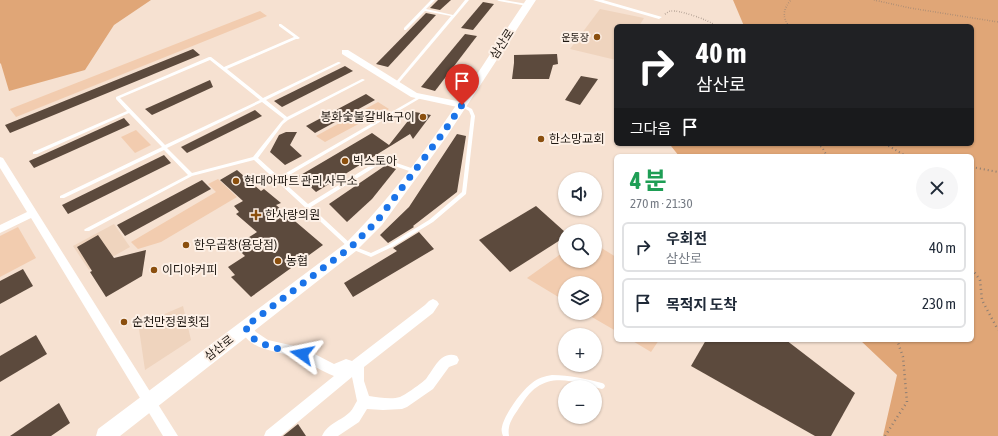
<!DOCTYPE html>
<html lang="ko">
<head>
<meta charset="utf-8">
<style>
	:root { --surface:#fff; --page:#f6f6f7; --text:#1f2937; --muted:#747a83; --line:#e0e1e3 }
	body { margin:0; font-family:"Asap Condensed","Noto Sans KR",sans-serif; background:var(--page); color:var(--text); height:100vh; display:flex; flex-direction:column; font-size:15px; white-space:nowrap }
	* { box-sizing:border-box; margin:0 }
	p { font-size:13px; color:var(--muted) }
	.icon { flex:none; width:22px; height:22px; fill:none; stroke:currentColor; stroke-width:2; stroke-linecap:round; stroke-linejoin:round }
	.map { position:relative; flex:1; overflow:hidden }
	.panel { position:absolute; left:614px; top:154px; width:360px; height:188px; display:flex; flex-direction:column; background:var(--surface); border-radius:6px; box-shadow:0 1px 3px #0004 }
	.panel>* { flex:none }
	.top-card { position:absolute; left:614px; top:24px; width:360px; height:122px; border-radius:6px; box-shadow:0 1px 3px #0004; background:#202124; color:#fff; overflow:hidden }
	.buttons { position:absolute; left:558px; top:172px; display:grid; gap:8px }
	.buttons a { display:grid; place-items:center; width:44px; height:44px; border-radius:50%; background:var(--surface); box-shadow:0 1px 3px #0004; font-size:20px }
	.pin { position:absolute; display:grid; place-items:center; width:34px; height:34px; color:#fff; margin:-41px -17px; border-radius:50% 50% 50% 0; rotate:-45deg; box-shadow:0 0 4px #0007 }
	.pin .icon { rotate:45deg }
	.me { position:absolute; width:44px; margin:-22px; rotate:282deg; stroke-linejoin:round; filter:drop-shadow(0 0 3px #0008) }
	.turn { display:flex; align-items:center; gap:14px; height:84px; padding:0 16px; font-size:18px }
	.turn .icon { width:52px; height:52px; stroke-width:2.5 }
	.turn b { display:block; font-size:28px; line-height:34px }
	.then { display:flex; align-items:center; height:38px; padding:0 16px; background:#0003; gap:8px; font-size:15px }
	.round { display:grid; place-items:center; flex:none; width:42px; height:42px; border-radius:21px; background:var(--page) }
	.headline { display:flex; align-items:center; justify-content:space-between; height:68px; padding:0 16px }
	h1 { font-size:24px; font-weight:700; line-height:30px; color:#1e9e55 }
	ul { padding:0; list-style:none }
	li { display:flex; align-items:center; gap:12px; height:50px; margin:0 8px 6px; padding:0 8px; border:2px solid var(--line); border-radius:6px }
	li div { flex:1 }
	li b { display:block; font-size:15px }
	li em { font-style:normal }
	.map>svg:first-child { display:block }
	.built { fill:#efd4be }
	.green { fill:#f2ccaf }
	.forest { fill:#e0a677 }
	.building { fill:#5c4a3d }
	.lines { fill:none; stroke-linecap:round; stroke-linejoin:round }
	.path-far2 { stroke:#8d7e73; stroke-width:1.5; stroke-dasharray:0.5 2; stroke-linecap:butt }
	.path-far1 { stroke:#8d7e73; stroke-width:2; stroke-dasharray:1 3; stroke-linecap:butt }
	.path { stroke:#8d7e73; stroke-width:2.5; stroke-dasharray:1 3.5; stroke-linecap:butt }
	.lane { fill:#fff; fill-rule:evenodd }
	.street { fill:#fff; fill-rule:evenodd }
	.secondary { fill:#fff; fill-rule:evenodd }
	.route { stroke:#1a73e8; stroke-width:7; stroke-dasharray:0 12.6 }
	.poi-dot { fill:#8b4f0e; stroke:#fdf0e6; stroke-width:1.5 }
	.labels { text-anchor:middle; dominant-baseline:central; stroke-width:4; stroke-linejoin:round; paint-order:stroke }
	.far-poi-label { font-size:10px; fill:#1f1812; stroke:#fdf0e6; text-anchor:end }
	.street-label { font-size:12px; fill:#1f1812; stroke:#fdf0e6 }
	.poi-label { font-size:12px; fill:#1f1812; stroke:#fdf0e6; text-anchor:start }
</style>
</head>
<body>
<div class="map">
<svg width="998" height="436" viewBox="0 0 998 436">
	<rect width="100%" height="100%" fill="#f6e1d1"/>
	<g class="built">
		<polygon points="600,9 644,18 639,26 616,26 616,60 570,49"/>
		<polygon points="114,224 130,247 89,270 73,246"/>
		<polygon points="183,306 191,340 145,370 139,329 137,321 153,314 155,318"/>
	</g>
	<g class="green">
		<polygon points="260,11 267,16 16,117 10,109"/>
		<polygon points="378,102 389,109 371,120 364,121 325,142 316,136"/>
		<polygon points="136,130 151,145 135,153 121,137"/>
		<polygon points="218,179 237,197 161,242 138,249 131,242 216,192 208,184"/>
		<polygon points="18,227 36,258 0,277 0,236"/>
		<polygon points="595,244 616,257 616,331 585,313 595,313 595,283 565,283 565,301 527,278 565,251 565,261 595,261"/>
		<polygon points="631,340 659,340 651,352"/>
	</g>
	<g class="forest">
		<polygon points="0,0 151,0 114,25 85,70 9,91 1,64 0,63"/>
		<polygon points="733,0 998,0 998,436 883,436 897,375 860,340 972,340 972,156 679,156 671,146 672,144 972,144 972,26 744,26"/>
	</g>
	<g class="building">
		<polygon points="438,0 451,0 440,10 430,8"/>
		<polygon points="483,2 494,4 473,30 461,28"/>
		<polygon points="426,13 436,15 388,67 376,64"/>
		<polygon points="465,34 477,36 435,91 421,87"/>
		<polygon points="193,49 200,55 10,133 5,125"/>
		<polygon points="557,54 558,64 553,65 549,79 512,79 514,63 514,55"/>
		<polygon points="345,66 353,71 282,107 274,101"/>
		<polygon points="581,76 598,79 580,105 565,100"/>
		<polygon points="210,80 213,87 152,115 145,109"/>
		<polygon points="366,94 375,100 315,133 306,126"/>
		<polygon points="255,110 262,116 187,153 181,147"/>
		<polygon points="415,112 431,115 413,139 410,134 316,192 299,176 372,133 389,145"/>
		<polygon points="124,118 130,125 34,168 29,161"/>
		<polygon points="286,132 297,132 290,145 302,156 285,165 270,152 279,135"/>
		<polygon points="457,134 466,136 457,192 413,226 414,227 388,243 380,235 409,207"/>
		<polygon points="164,155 171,163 68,214 62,205"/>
		<polygon points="386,165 396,169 372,199 347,222 329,204"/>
		<polygon points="237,170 261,191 264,189 281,203 276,205 323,245 251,297 231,277 235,275 228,267 245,256 235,246 257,232 236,214 239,212 234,206 243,201 220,180"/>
		<polygon points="202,180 211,189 125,236 117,225"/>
		<polygon points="536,206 565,232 565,237 510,272 479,240"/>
		<polygon points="419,232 434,249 353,297 344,283 397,251 393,248"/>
		<polygon points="98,235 114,258 146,250 142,276 106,297 90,272 92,271 77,247"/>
		<polygon points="23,269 33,286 0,304 0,281"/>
		<polygon points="36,335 47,354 0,382 0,356"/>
		<polygon points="706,340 786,340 855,393 831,436 815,436 691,366"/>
		<polygon points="59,403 70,423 51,436 10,436"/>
		<polygon points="298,424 306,436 283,436"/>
	</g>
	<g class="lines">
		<g class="path-far2">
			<polyline points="874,0 910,8 998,22"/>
			<path d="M665 14C667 13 669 11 671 11 680 10 709 20 716 26"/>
			<path d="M789 26C782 17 783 9 791 0"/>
		</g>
		<g class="path-far1">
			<polyline points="817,144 822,147 827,156"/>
			<polyline points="885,144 906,156"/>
			<polyline points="972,167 998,172"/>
		</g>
		<g class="path">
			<polyline points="972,269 980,280 982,300 998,330"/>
			<polyline points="885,436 907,402 903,357 897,340"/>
		</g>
		<g class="lane">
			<polygon points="431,0 435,0 426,9 453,15 465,0 469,0 397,85 395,85 395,83 451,16 425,11 406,30 404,30 404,28"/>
			<polygon points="497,0 504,0 527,4 529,5 527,6 499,1"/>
			<path d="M279 24H281L300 38 298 39H296L227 69 263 98 338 62H339L341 63 266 100 287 117 362 79H363L365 80 288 120 283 124 258 158 279 177 421 95H422L424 96 281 180 308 204 381 159H385L417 170V171L415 173 383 162 311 207 353 246 371 253 388 245 429 220 462 192 471 116 469 111 461 106V104H462L472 109 475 116 466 194 433 222 392 247 371 257 349 248 254 160 192 176 89 231H85L84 230 85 229 188 175 164 150 64 198H60V196L162 147 129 113 37 154H33V152L127 111 116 99V97L209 57H211L224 67 294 37 279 26ZM210 60 260 100 165 145 120 98ZM262 102 284 119 281 122 253 157 192 173 167 148Z"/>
			<path d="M552 375C570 375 586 379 602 383L604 384 605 386 604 388 602 389C582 384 556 373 537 387 529 392 524 401 519 408 513 417 507 425 509 436H503C502 433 501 430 502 427 504 415 522 390 532 383 538 378 545 376 552 375Z"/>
		</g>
		<g class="street">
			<polygon points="593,0 603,0 662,17 659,19"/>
			<polygon points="342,50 348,50 417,93 462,102 466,105 462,108 411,97 342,54"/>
			<polygon points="0,157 3,158 178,436 163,436 31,218 0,233 0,225 27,212 0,168"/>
			<path d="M433 299 437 301 439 304 433 313 364 367V381L369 396C378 397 391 400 400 397 405 395 422 383 426 379 434 369 441 350 457 356L459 360 457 364 449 367 433 389 407 407 402 409 383 410 367 409 359 422 338 436H322C328 423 341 421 350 412 353 409 355 404 357 401L352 377 281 436H264L266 431 334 376C321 371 310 363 298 358 275 349 251 353 239 327L241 323 245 322 249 323 256 332 268 340 303 348 334 364 346 359 352 361 425 305 429 301Z"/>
		</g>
		<path class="secondary" d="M526 0H536L447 136 382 225 356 251 120 436H96L98 429 346 243C416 174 471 82 526 0Z"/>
	</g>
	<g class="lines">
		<polyline class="route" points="302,354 270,347 254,339 245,327 351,247 377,221 443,133 462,105"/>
	</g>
	<g class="poi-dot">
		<circle cx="597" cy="37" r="4"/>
		<circle cx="423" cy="117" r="4"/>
		<circle cx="541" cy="139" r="4"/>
		<circle cx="345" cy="161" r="4"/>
		<circle cx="236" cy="181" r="4"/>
		<path d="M254 209h4v4h4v4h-4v4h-4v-4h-4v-4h4z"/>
		<circle cx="186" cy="245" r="4"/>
		<circle cx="278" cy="261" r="4"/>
		<circle cx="154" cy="270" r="4"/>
		<circle cx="124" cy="322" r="4"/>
	</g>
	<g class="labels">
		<g class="far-poi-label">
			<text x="589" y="37">운동장</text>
		</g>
		<g class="street-label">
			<text transform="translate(502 44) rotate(-57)">삼산로</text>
			<text transform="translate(219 348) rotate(-38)">삼산로</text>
		</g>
		<g class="poi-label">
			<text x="415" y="117" text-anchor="end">봉화숯불갈비&amp;구이</text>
			<text x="549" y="139">한소망교회</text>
			<text x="353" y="161">빅스토아</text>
			<text x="244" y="181">현대아파트 관리 사무소</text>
			<text x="265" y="215">한사랑의원</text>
			<text x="194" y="245">한우곱창(용당점)</text>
			<text x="286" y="261">농협</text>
			<text x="162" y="270">이디야커피</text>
			<text x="132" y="322">순천만정원횟집</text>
		</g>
	</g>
</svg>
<div class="buttons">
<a><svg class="icon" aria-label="sound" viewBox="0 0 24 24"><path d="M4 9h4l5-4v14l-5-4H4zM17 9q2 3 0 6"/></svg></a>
<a><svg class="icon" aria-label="search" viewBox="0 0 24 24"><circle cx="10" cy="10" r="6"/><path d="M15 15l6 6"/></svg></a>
<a><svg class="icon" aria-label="layers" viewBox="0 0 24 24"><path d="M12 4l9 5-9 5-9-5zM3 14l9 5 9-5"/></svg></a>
<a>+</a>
<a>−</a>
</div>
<div class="pin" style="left:462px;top:105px;background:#d93025"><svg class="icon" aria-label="arrive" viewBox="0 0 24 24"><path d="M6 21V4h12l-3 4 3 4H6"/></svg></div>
<svg class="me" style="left:302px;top:354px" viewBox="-20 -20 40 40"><path d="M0-17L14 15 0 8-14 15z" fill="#1a73e8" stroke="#fff" stroke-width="4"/></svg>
<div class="top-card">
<div class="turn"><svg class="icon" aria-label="right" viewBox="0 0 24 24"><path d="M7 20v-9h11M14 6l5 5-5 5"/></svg><div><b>40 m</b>삼산로</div></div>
<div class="then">그다음<svg class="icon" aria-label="arrive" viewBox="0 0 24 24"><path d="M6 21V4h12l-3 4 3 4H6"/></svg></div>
</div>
<section class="panel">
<div class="headline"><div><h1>4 분</h1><p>270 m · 21:30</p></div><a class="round"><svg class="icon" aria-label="close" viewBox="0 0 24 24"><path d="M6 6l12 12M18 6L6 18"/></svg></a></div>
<ul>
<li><svg class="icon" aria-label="right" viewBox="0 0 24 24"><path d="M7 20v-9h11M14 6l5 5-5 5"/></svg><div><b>우회전</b><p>삼산로</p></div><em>40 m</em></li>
<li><svg class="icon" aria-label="arrive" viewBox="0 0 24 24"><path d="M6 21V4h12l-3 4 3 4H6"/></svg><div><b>목적지 도착</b></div><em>230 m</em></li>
</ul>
</section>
</div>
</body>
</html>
